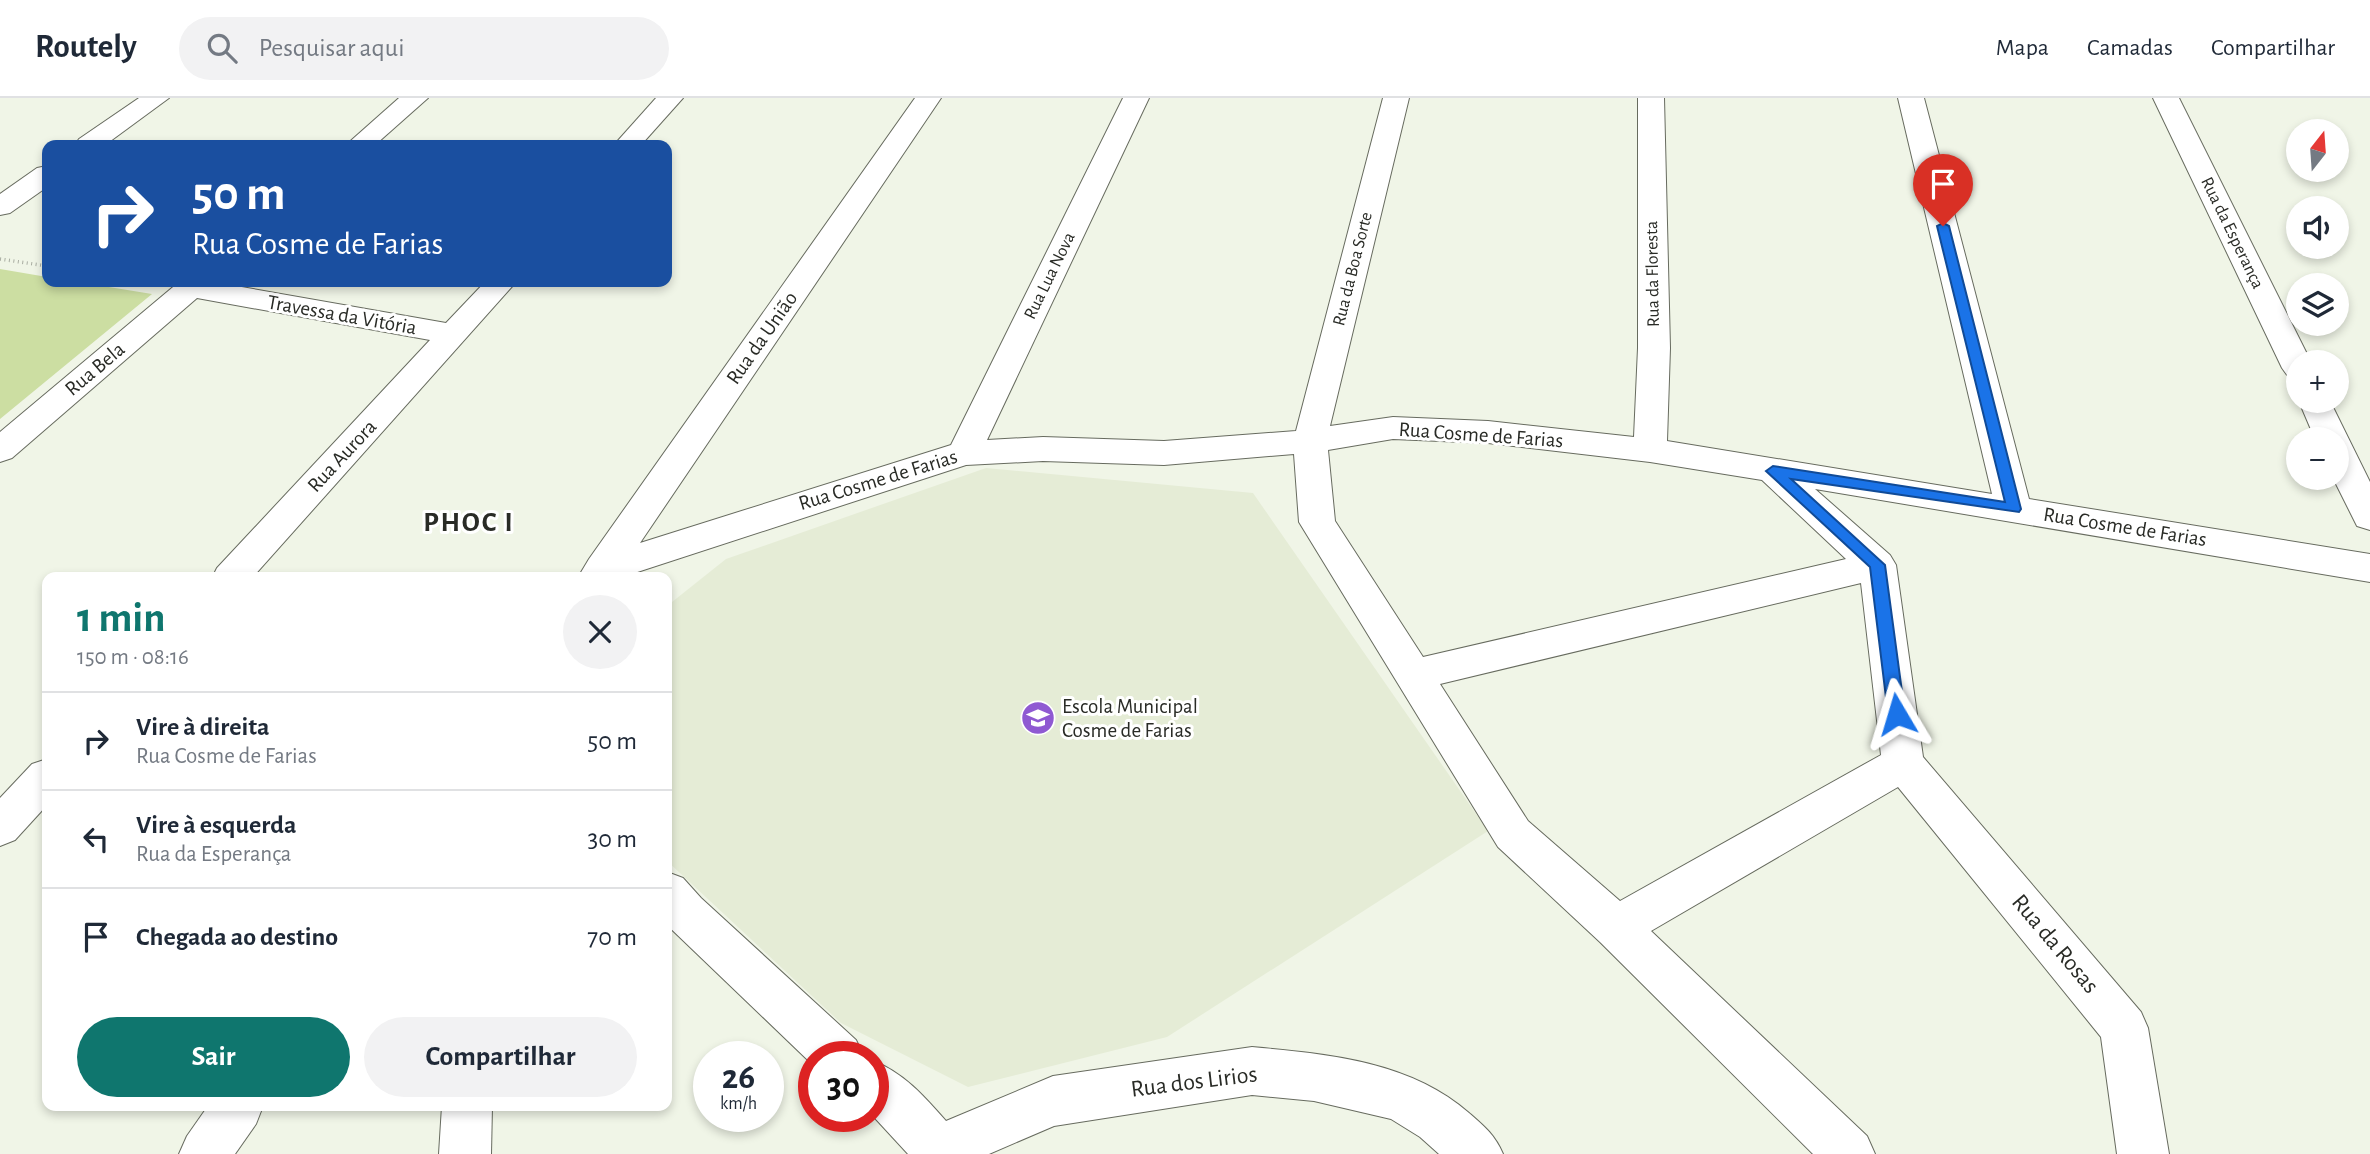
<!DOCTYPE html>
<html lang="pt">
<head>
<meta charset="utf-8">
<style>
	:root { --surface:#fff; --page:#f2f2f3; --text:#1f2937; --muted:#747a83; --line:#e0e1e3; --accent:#0f766e }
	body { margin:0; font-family:"Alegreya Sans",sans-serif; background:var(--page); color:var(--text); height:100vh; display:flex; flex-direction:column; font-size:26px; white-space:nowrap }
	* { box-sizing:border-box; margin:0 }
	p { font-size:23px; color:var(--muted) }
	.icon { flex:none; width:38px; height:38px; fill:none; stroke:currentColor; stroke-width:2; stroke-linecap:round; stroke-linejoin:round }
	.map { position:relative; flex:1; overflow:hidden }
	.panel { position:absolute; left:42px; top:474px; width:630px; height:539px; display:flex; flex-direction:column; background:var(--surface); border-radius:14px; box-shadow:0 4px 10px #0003 }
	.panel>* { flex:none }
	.guide { position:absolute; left:42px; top:42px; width:630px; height:147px; border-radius:14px; box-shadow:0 4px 10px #0003; background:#1a4fa0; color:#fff; overflow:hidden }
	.needle { width:46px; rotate:17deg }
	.controls { position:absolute; left:2286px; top:21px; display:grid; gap:14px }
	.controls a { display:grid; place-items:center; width:63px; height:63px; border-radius:50%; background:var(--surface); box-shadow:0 4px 10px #0003; font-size:35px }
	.speed { position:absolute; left:693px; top:943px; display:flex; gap:14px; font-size:35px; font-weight:700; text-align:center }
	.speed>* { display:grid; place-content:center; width:91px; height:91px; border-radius:50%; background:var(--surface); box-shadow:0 4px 10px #0003; line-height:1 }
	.speed small { font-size:18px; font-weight:400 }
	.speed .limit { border:10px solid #d22; background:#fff; color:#111 }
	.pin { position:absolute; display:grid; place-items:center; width:60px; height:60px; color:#fff; margin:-72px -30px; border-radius:50% 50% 50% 0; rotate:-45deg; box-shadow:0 0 7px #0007 }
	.pin .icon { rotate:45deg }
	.me { position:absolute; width:77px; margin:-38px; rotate:353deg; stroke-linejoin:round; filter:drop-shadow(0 0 5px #0008) }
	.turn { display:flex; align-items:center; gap:24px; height:147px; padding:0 35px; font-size:32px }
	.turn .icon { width:91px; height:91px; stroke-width:2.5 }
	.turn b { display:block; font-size:49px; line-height:60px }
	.round { display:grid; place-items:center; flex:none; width:74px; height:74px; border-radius:37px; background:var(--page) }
	.headline { display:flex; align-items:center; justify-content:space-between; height:119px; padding:0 35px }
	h1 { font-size:42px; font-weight:700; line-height:52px; color:var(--accent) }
	.cta { display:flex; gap:14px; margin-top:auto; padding:14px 35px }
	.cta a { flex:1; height:80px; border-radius:42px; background:var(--accent); color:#fff; font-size:28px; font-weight:700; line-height:80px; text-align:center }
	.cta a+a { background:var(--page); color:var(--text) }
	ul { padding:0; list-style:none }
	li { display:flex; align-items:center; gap:21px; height:98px; padding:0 35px; border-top:2px solid var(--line) }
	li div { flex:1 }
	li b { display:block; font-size:26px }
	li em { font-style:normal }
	header { display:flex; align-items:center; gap:42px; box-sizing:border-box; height:98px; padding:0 35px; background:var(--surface); border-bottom:2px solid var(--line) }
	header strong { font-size:33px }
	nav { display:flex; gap:38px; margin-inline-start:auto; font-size:24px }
	.search { width:490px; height:63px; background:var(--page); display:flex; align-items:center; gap:18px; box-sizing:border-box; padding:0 24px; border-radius:38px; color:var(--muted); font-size:26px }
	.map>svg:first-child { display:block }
	.built { fill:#e5ecd6 }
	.green { fill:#ccdea2 }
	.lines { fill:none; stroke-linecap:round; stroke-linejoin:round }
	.minor-casing { stroke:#676b5f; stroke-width:2 }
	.path { stroke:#a9ada2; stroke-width:3.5; stroke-dasharray:1 3.5; stroke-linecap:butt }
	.minor { fill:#fff; fill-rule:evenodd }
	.route { fill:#1a73e8; stroke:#114b97; stroke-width:2 }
	.labels { text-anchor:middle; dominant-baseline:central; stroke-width:6; stroke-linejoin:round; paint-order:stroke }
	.far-street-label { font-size:18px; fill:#292b26; stroke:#fff }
	.street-label { font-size:21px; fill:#292b26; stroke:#fff }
	.poi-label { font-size:21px; fill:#292b26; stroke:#fff; text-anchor:start }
	.near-street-label { font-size:24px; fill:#292b26; stroke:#fff }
	.district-label { font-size:28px; font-weight:bold; letter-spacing:2px; fill:#292b26; stroke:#fff }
</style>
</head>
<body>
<header>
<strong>Routely</strong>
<div class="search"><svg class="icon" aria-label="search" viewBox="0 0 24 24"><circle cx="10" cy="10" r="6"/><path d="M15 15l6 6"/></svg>Pesquisar aqui</div>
<nav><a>Mapa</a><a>Camadas</a><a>Compartilhar</a></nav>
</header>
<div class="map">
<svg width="2370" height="1056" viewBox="0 0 2370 1056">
	<rect width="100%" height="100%" fill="#f0f5e7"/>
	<polygon class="built" points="986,370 1253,395 1488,733 1167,939 968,989 841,925 667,763 667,508 726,461"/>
	<polygon class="green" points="0,171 47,179 47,184 78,184 152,196 0,321"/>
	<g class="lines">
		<g class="minor-casing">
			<g id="minor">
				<polygon points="139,0 169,0 105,47 75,47 79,41"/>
				<polygon points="399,0 428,0 375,47 346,47"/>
				<polygon points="656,0 683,0 641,47 614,47"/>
				<path d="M915 0H941L640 445 951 347 1123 0H1149L987 342 1043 339 1164 343 1296 333 1383 0H1409L1330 328 1393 319 1488 323 1634 339 1638 250V0H1664L1670 250 1667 343 1992 396 1898 0H1924L2029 401 2370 456V484L1815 391 1890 457 1896 467 1923 659 2141 914 2148 930 2169 1056H2117L2101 939 1898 689 1651 833 1867 1038 1875 1056H1813L1600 844 1498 749 1299 424 1294 356 1164 367 1043 363 966 367 619 480H582L580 476 589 461ZM1393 341 1488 345 1650 364 1762 382 1846 461 1423 559 1335 423 1328 352ZM1861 485 1881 657 1620 803 1528 723 1440 586Z"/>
				<polygon points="2153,0 2179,0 2311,264 2298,264 2298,280 2287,277 2282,270"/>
				<polygon points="47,68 47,89 10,115 0,117 0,96 37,70"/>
				<polygon points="179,184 213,184 446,225 485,184 516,184 252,480 212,480 217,470 430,242 197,200 12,360 0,364 0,334"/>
				<polygon points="2298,301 2330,303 2370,384 2370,432 2357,428 2333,380 2336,380 2336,341 2315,341"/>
				<polygon points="47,661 47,707 15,742 0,748 0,700 32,666"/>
				<polygon points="667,774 683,780 701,800 856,942 864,959 814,959 814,968 667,827"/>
				<path d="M1252 949C1328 956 1410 963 1469 1015 1484 1028 1495 1037 1503 1056H1439L1420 1039 1391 1021 1314 1003 1252 997 1054 1028 989 1056H908L873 1018V963C904 975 924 998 946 1023L1053 978Z"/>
				<polygon points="208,1008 263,1008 256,1026 235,1056 179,1056 187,1038"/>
				<polygon points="442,1008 492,1008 491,1056 439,1056"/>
			</g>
		</g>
		<polyline class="path" points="0,161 47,168"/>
		<use href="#minor" class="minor"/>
	</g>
	<polygon class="route" points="1943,125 1949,128 2021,411 2019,414 1791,381 1885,467 1905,616 1897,623 1888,616 1870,469 1766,373 1773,368 2005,404 1937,128"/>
	<defs>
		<g id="school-disc" transform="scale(1.75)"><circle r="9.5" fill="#8f59d2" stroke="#fff"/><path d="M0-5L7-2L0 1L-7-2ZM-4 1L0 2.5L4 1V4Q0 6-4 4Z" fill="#fff"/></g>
	</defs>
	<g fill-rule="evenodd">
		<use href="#school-disc" x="1038" y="620"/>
	</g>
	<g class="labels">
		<g class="far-street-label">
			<text transform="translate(2232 135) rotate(64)">Rua da Esperança</text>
			<text transform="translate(1353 171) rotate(-76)">Rua da Boa Sorte</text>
			<text transform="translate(1653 176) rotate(-91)">Rua da Floresta</text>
			<text transform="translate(1050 178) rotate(-64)">Rua Lua Nova</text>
		</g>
		<g class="street-label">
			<text transform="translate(342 217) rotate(10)">Travessa da Vitória</text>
			<text transform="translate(762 240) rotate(-55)">Rua da União</text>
			<text transform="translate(95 271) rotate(-40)">Rua Bela</text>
			<text transform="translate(1481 337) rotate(4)">Rua Cosme de Farias</text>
			<text transform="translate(342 358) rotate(-47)">Rua Aurora</text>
			<text transform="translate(878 382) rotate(-17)">Rua Cosme de Farias</text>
			<text transform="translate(2125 429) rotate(9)">Rua Cosme de Farias</text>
		</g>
		<g class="poi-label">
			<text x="1062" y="608">Escola Municipal<tspan x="1062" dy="24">Cosme de Farias</tspan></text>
		</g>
		<g class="near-street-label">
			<text transform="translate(2055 846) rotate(50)">Rua da Rosas</text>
			<text transform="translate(1194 984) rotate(-7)">Rua dos Lirios</text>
		</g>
		<g class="district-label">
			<text x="469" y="425">PHOC I</text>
		</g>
	</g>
</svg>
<div class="controls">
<a><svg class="needle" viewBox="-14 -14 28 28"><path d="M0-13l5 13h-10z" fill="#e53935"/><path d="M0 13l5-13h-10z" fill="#747a83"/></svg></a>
<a><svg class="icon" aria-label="sound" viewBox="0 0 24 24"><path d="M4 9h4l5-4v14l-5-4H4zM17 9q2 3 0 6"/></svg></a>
<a><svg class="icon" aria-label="layers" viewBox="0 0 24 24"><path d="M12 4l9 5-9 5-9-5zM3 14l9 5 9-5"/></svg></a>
<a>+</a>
<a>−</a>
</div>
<div class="speed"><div>26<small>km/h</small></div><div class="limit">30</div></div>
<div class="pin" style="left:1943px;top:128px;background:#d93025"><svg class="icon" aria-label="arrive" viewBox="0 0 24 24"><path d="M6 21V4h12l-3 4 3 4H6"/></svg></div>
<svg class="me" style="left:1897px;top:616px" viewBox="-20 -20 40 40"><path d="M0-17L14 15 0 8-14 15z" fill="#1a73e8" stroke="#fff" stroke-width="4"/></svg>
<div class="guide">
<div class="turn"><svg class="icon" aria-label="right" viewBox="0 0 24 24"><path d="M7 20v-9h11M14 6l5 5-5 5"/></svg><div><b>50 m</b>Rua Cosme de Farias</div></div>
</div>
<section class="panel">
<div class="headline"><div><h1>1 min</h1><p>150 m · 08:16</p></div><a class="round"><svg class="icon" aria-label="close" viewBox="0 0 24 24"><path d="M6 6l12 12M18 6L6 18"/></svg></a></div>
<ul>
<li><svg class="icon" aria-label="right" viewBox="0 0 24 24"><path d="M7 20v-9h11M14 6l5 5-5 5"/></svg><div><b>Vire à direita</b><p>Rua Cosme de Farias</p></div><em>50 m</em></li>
<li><svg class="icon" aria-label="left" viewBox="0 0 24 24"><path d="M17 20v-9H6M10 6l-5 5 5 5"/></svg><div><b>Vire à esquerda</b><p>Rua da Esperança</p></div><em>30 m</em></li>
<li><svg class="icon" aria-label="arrive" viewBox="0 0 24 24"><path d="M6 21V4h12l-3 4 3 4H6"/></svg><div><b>Chegada ao destino</b></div><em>70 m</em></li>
</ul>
<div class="cta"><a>Sair</a><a>Compartilhar</a></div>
</section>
</div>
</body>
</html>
